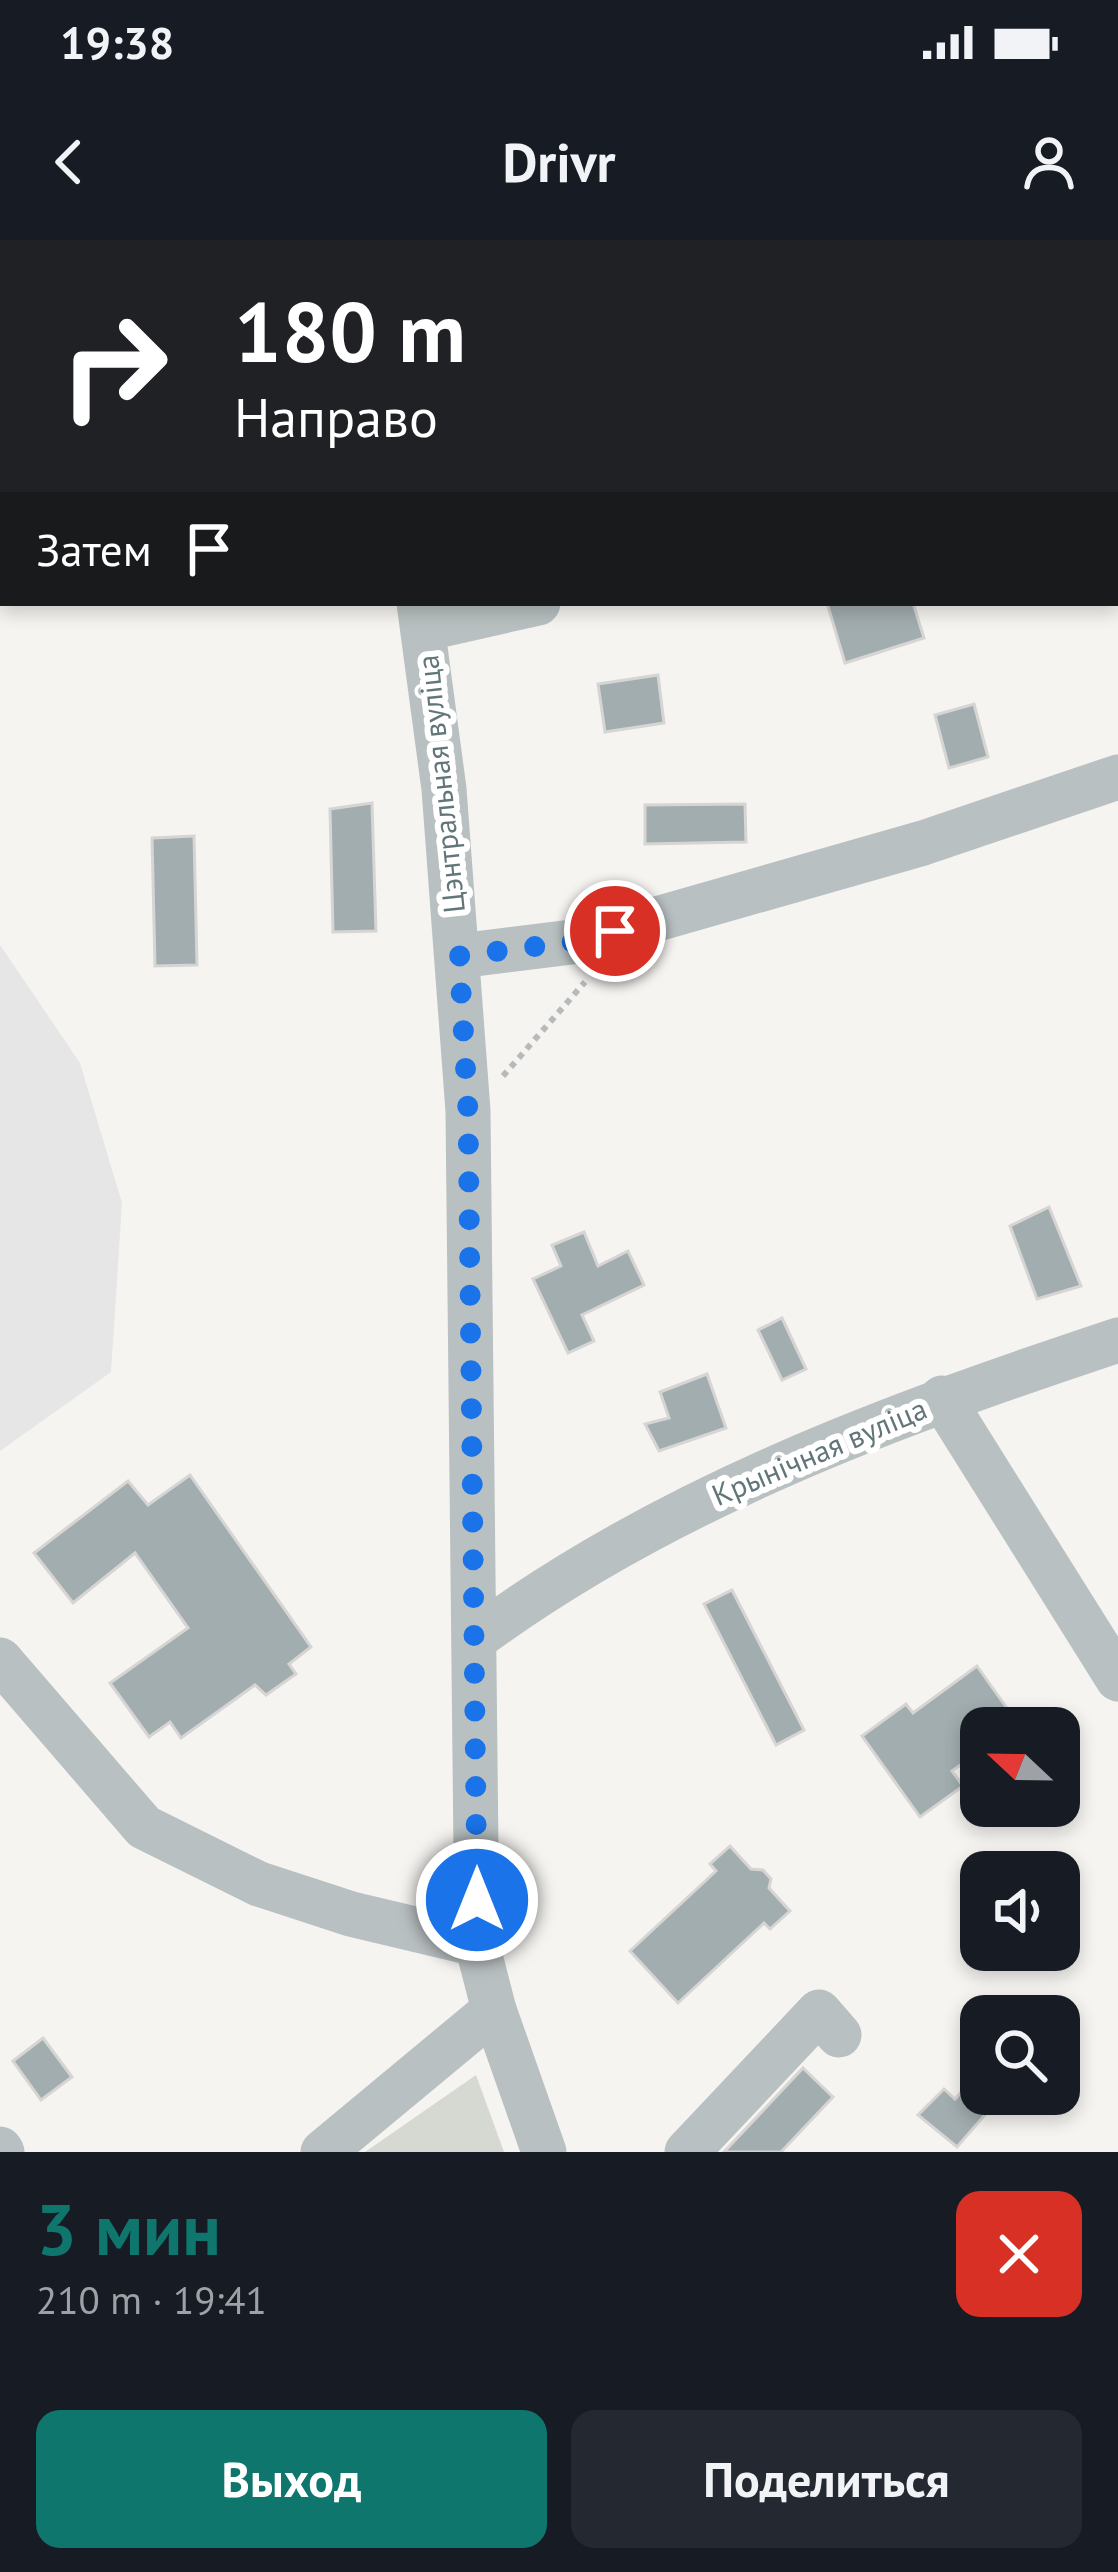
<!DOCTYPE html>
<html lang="ru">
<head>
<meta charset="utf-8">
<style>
	:root { --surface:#171b24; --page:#242831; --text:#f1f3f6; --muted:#9ea1a6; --accent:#0f766e }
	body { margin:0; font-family:"PT Sans",sans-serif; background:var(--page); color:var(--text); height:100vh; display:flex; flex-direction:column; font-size:45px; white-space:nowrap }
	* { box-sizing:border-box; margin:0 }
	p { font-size:39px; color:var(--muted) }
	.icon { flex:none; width:66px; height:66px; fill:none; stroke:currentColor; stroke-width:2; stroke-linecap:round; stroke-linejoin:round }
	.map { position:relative; height:1912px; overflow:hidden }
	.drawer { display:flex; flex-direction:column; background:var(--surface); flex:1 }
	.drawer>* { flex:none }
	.hud { position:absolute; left:0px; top:0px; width:1119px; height:366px; box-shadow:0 6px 18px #0003; background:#202124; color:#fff; overflow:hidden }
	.needle { width:78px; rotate:292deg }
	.controls { position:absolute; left:960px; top:1467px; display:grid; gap:24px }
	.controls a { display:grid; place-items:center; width:120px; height:120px; border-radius:24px; background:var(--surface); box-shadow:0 6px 18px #0003; font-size:60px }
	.pin { position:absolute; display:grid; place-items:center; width:102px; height:102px; color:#fff; margin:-51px; border:6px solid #fff; border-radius:50%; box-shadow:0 3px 12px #0007 }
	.me { position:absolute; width:132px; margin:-66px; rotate:0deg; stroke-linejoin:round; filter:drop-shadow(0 0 9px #0008) }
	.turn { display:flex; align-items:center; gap:42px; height:252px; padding:0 36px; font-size:54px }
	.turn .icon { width:156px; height:156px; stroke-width:2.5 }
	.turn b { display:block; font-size:84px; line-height:102px }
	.then { display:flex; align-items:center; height:114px; padding:0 36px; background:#0003; gap:24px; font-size:45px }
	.round { display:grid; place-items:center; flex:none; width:126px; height:126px; border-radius:24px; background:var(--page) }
	.summary { display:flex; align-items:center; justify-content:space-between; height:204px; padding:0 36px }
	h1 { font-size:72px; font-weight:700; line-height:90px; color:var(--accent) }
	.button { display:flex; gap:24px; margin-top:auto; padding:24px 36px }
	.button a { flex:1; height:138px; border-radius:24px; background:var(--accent); color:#fff; font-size:48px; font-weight:700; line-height:138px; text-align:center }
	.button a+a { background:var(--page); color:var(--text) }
	.status { display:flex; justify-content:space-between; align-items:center; height:84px; padding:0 60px; background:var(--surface); direction:ltr }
	.status svg { height:33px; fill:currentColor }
	header { display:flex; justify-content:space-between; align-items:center; height:156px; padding:0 36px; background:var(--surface); font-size:54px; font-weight:700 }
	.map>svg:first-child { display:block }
	.built { fill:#e5e6e5 }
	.green { fill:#d6d9d1 }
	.building { fill:#a2adaf; stroke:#d6d5d4; stroke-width:3 }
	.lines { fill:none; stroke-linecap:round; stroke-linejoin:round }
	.path { stroke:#b6babb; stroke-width:6; stroke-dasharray:6 6; stroke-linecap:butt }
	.minor { stroke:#b9c0c1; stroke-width:45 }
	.route { stroke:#1a73e8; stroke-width:21; stroke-dasharray:0 37.8 }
	.labels { text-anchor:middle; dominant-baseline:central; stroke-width:12; stroke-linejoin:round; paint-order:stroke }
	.street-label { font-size:30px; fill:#62767a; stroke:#fff }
</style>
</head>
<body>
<div class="status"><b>19:38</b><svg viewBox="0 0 49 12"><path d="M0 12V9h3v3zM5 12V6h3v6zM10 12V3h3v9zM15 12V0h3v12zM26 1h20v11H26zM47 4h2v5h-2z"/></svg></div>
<header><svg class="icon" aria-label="back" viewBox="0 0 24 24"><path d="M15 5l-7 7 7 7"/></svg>Drivr<svg class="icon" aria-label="person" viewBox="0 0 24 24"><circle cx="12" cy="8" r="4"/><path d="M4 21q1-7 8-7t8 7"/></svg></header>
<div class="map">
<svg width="1118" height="1912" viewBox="0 0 1118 1912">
	<rect width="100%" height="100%" fill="#f5f4f1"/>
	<polygon class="built" points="0,705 80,823 122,963 111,1132 0,1211"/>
	<polygon class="green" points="476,1835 504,1912 365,1912"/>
	<g class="building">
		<polygon points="827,363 913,363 924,398 845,423"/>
		<polygon points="658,435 664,483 605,492 598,444"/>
		<polygon points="974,464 988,517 949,528 935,475"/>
		<polygon points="372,563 376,691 333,692 330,569"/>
		<polygon points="745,564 746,602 645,604 645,565"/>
		<polygon points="194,596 197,725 155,726 152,598"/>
		<polygon points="1049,967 1081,1046 1037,1059 1010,986"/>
		<polygon points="584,992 598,1026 628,1011 644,1045 582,1075 594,1101 568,1113 533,1039 561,1026 552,1005"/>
		<polygon points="782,1078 806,1129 782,1140 758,1090"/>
		<polygon points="707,1134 726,1188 659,1211 645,1184 669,1178 660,1152"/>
		<polygon points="190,1235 311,1407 289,1424 296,1434 266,1455 255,1445 181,1498 170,1482 149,1497 110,1443 188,1388 135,1313 73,1363 34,1313 128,1241 148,1265"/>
		<polygon points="732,1350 804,1490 776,1505 704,1364"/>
		<polygon points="977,1426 1021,1488 981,1488 981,1510 952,1531 963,1546 920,1577 862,1496 906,1464 913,1473"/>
		<polygon points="730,1606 751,1629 763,1630 771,1639 769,1648 790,1671 770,1689 764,1683 678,1763 630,1711 716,1631 710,1624"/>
		<polygon points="43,1798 72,1837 41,1860 13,1821"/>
		<polygon points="803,1828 833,1857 781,1912 724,1912"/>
		<polygon points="981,1829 981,1854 1003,1854 957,1907 918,1875 944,1849 955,1859"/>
	</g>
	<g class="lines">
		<polyline class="path" points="503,836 585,742"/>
		<g class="minor">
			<polyline points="371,0 371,3"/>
			<polyline points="1116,199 1118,198"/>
			<polyline points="0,268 3,266"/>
			<polyline points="419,363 444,549 468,871 477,1704 494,1770 544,1912"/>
			<polyline points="423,389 538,363"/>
			<polyline points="459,716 580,701 923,603 1118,537"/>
			<polyline points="942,1158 1118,1439"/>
			<path d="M476 1398C669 1256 893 1175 1118 1100"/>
			<polyline points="0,1420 144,1587 259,1644 351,1674 477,1704"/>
			<polyline points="0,1909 2,1912"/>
			<polyline points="323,1912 494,1770"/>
			<polyline points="687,1912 819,1772 839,1795"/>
		</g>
	</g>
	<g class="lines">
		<polyline class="route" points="477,1660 468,871 459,716 580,701 615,691"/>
	</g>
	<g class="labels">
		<g class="street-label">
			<text transform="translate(440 544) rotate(-96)">Цэнтральная вуліца</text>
			<text transform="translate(819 1211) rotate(-23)">Крынічная вуліца</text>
		</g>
	</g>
</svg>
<div class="controls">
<a><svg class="needle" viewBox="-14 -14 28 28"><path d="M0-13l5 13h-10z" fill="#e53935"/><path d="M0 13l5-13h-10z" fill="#9ea1a6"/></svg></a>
<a><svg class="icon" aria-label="sound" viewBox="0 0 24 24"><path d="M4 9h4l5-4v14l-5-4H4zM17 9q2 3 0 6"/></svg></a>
<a><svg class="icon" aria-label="search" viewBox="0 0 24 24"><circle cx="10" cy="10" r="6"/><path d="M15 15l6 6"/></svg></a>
</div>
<div class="pin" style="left:615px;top:691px;background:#d93025"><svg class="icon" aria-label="arrive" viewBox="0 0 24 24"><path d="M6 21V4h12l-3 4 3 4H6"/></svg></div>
<svg class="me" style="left:477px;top:1660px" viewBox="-20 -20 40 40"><circle r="17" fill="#1a73e8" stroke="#fff" stroke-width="3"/><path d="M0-11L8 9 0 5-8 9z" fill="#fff"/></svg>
<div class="hud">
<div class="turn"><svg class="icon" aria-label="right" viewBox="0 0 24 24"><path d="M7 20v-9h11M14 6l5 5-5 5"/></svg><div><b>180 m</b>Направо</div></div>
<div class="then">Затем<svg class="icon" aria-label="arrive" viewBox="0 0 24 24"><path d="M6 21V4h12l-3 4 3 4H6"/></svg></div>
</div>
</div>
<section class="drawer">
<div class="summary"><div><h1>3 мин</h1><p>210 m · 19:41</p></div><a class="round" style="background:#d93025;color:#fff"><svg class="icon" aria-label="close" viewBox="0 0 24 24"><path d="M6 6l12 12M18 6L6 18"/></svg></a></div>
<div class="button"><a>Выход</a><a>Поделиться</a></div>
</section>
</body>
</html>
